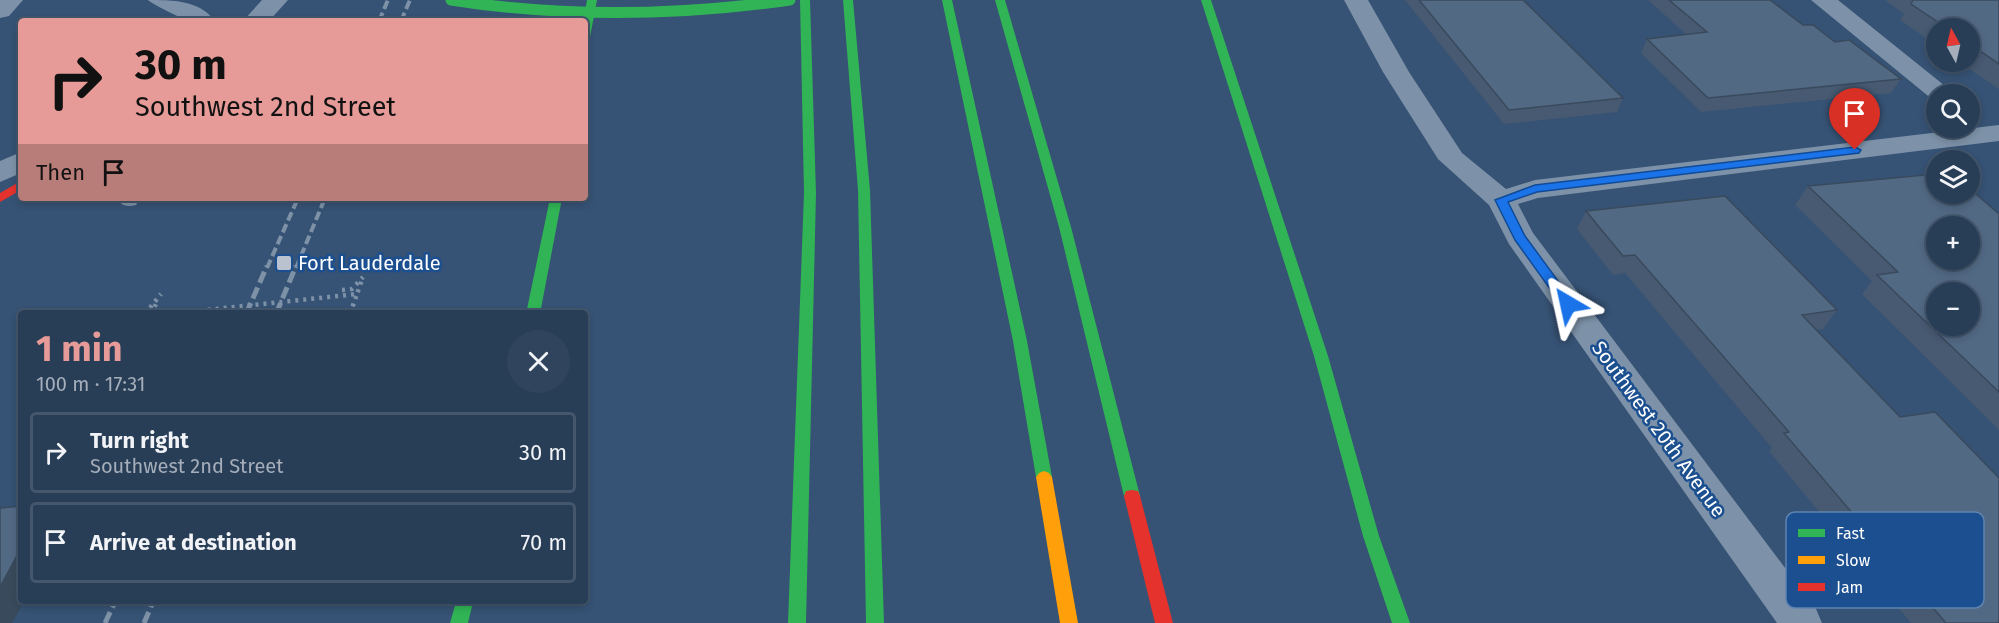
<!DOCTYPE html>
<html lang="en">
<head>
<meta charset="utf-8">
<style>
	:root { --surface:#283e57; --page:#30455d; --text:#f1f3f6; --muted:#a5aeba; --line:#44576d; --accent:#e69b98 }
	body { margin:0; font-family:"Fira Sans",sans-serif; background:var(--page); color:var(--text); height:100vh; display:flex; flex-direction:column; font-size:22px; white-space:nowrap }
	* { box-sizing:border-box; margin:0 }
	p { font-size:20px; color:var(--muted) }
	.icon { flex:none; width:33px; height:33px; fill:none; stroke:currentColor; stroke-width:2; stroke-linecap:round; stroke-linejoin:round }
	.map { position:relative; flex:1; overflow:hidden }
	.side { position:absolute; left:18px; top:310px; width:570px; height:294px; display:flex; flex-direction:column; background:var(--surface); border-radius:6px; box-shadow:0 3px 9px #0003,0 0 0 2px var(--line) }
	.side>* { flex:none }
	.guide { position:absolute; left:18px; top:18px; width:570px; height:183px; border-radius:6px; box-shadow:0 3px 9px #0003,0 0 0 2px var(--line); background:#e69b98; color:#111; overflow:hidden }
	.needle { width:39px; rotate:352deg }
	.controls { position:absolute; left:1926px; top:18px; display:grid; gap:12px }
	.controls a { display:grid; place-items:center; width:54px; height:54px; border-radius:50%; background:var(--surface); box-shadow:0 3px 9px #0003,0 0 0 2px var(--line); font-size:30px }
	.pin { position:absolute; display:grid; place-items:center; width:51px; height:51px; color:#fff; margin:-62px -26px; border-radius:50% 50% 50% 0; rotate:-45deg; box-shadow:0 0 6px #0007 }
	.pin .icon { rotate:45deg }
	.me { position:absolute; width:66px; margin:-33px; rotate:324deg; stroke-linejoin:round; filter:drop-shadow(0 0 4px #0008) }
	.turn { display:flex; align-items:center; gap:21px; height:126px; padding:0 18px; font-size:27px }
	.turn .icon { width:78px; height:78px; stroke-width:2.5 }
	.turn b { display:block; font-size:42px; line-height:51px }
	.then { display:flex; align-items:center; height:57px; padding:0 18px; background:#0003; gap:12px; font-size:22px }
	.round { display:grid; place-items:center; flex:none; width:63px; height:63px; border-radius:32px; background:var(--page) }
	.headline { display:flex; align-items:center; justify-content:space-between; height:102px; padding:0 18px }
	h1 { font-size:36px; font-weight:700; line-height:45px; color:var(--accent) }
	ul { padding:0; list-style:none }
	li { display:flex; align-items:center; gap:18px; height:81px; margin:0 12px 9px; padding:0 6px; border:3px solid var(--line); border-radius:6px }
	li div { flex:1 }
	li b { display:block; font-size:22px }
	li em { font-style:normal }
	.map>svg:first-child { display:block }
	.lines { fill:none; stroke-linecap:round; stroke-linejoin:round }
	.path { stroke:#7d92a8; stroke-width:4.5; stroke-dasharray:3 5; stroke-linecap:butt }
	.lane { fill:#7d92a8; fill-rule:evenodd }
	.street { fill:#7d92a8; fill-rule:evenodd }
	.fast { fill:#30b455; fill-rule:evenodd }
	.slow { fill:#ff9f0a; fill-rule:evenodd }
	.jam { fill:#e5322d; fill-rule:evenodd }
	.rail-far1 { stroke:#7e92a7; stroke-width:4; stroke-dasharray:9 4; stroke-linecap:butt }
	.rail { stroke:#7e92a7; stroke-width:5; stroke-dasharray:12 5; stroke-linecap:butt }
	.path-bridge { stroke:#7d92a8; stroke-width:4.5; stroke-dasharray:3 5; stroke-linecap:butt }
	.fast-bridge { stroke:#30b455; stroke-width:11 }
	.wall { fill:#475a72 }
	.shaded-wall { fill:#394a5c }
	.building { fill:#526984; stroke:#394a5c; stroke-width:1.5; fill-rule:evenodd }
	.route { fill:#1a73e8; stroke:#114b97; stroke-width:1.5 }
	.poi-dot { fill:#b9c2ce; stroke:#1b4f8f; stroke-width:2 }
	.labels { text-anchor:middle; dominant-baseline:central; stroke-width:5; stroke-linejoin:round; paint-order:stroke }
	.poi-label { font-size:20px; fill:#fff; stroke:#1b4f8f; text-anchor:start }
	.street-label { font-size:20px; fill:#fff; stroke:#1b4f8f }
	.key { fill:#1b4f8f; stroke:#5f84b1; stroke-width:1.5 }
	.key-label { font-size:16px; fill:#fff }
</style>
</head>
<body>
<div class="map">
<svg width="1999" height="623" viewBox="0 0 1999 623">
	<rect width="100%" height="100%" fill="#365274"/>
	<g class="lines">
		<g class="path">
			<polyline points="342,290 352,289 363,277"/>
			<polyline points="145,314 161,294"/>
			<polyline points="151,314 156,304"/>
			<polyline points="350,314 357,294"/>
		</g>
		<path class="lane" d="M116 198H138L139 200 136 205C127 207 121 206 116 198Z"/>
		<g class="street">
			<polygon points="0,0 23,0 9,16 0,18"/>
			<path d="M148 0C173 0 199 0 215 21 207 21 199 22 191 21 186 21 150 3 148 0Z"/>
			<polygon points="262,0 288,0 269,21 243,21"/>
			<polygon points="1344,0 1368,0 1409,72 1462,153 1506,189 1535,180 1999,125 1999,141 1538,198 1518,204 1533,233 1816,609 1822,623 1777,623 1509,244 1489,205 1438,159 1383,72"/>
			<polygon points="1811,0 1838,0 1955,94 1936,94 1936,101 1933,100"/>
			<polygon points="21,152 21,173 0,182 0,161"/>
		</g>
		<g class="fast">
			<polygon points="587,0 597,0 590,37 585,40 585,21 583,21"/>
			<polygon points="800,0 810,0 816,193 806,623 788,623 804,193"/>
			<polygon points="843,0 853,0 870,190 884,623 866,623 858,190"/>
			<polygon points="942,0 952,0 1027,341 1052,477 1049,481 1044,483 1039,481 1036,477 1013,341"/>
			<polygon points="995,0 1005,0 1071,227 1140,496 1138,501 1132,502 1126,501 1124,496 1059,227"/>
			<polygon points="1201,0 1211,0 1328,356 1379,536 1410,623 1392,623 1363,536 1314,356"/>
			<polygon points="550,198 562,198 540,314 526,314"/>
			<polygon points="456,602 473,602 468,623 450,623"/>
		</g>
		<polygon class="slow" points="1044,471 1049,473 1052,477 1078,623 1060,623 1036,477 1039,473"/>
		<g class="jam">
			<polygon points="21,181 21,190 0,202 0,193"/>
			<polygon points="1132,490 1138,491 1140,496 1173,623 1155,623 1124,496 1126,491"/>
		</g>
		<g class="rail-far1">
			<polyline points="379,21 388,0"/>
			<polyline points="401,21 410,0"/>
			<polyline points="267,268 298,198"/>
			<polyline points="296,268 325,198"/>
		</g>
		<g class="rail">
			<polyline points="246,314 267,266"/>
			<polyline points="276,314 296,266"/>
			<polyline points="105,623 115,602"/>
			<polyline points="144,623 153,602"/>
		</g>
		<polyline class="path-bridge" points="168,314 357,294 363,277"/>
		<path class="fast-bridge" d="M451 0C565 18 676 16 790 0"/>
	</g>
	<g class="wall">
		<polygon points="1405,0 1523,0 1623,98 1617,112 1504,124"/>
		<polygon points="1648,0 1770,0 1803,25 1835,42 1901,79 1891,93 1701,112 1641,53 1647,39 1687,35"/>
		<polygon points="1885,0 1999,0 1999,89 1959,62 1970,62 1970,28 1936,28 1936,45 1900,20 1904,14"/>
		<polygon points="1808,186 1999,214 1999,430 1862,294 1872,281 1795,205"/>
		<polygon points="1586,211 1837,310 1823,329 1816,330 1999,623 1911,623 1769,451 1772,448 1625,273 1613,275 1577,229"/>
	</g>
	<polygon class="shaded-wall" points="21,548 21,602 24,602 12,623 0,623 0,587"/>
	<g class="building">
		<polygon points="1419,0 1523,0 1623,98 1509,110"/>
		<polygon points="1669,0 1770,0 1803,25 1813,25 1835,42 1849,40 1901,79 1708,98 1647,39 1707,32"/>
		<polygon points="1913,0 1999,0 1999,64 1970,44 1970,28 1947,28 1911,4"/>
		<path d="M1936 174V194H1970V189L1999 214V392L1877 275 1898 272 1808 186ZM1936 226H1970V260H1936ZM1936 292H1970V326H1936Z"/>
		<polygon points="1725,196 1837,310 1802,315 1900,417 1935,412 1999,478 1999,623 1946,623 1784,433 1789,432 1635,255 1623,256 1586,211"/>
		<polygon points="21,506 21,548 0,587 0,508"/>
	</g>
	<polygon class="route" points="1855,147 1861,150 1859,153 1537,192 1508,202 1525,236 1575,304 1568,309 1563,307 1515,240 1495,200 1535,185"/>
	<rect class="poi-dot" x="276" y="255" width="16" height="16" rx="3"/>
	<g class="labels">
		<g class="poi-label">
			<text x="298" y="263">Fort Lauderdale</text>
		</g>
		<g class="street-label">
			<text transform="translate(1659 429) rotate(54)">Southwest 20th Avenue</text>
		</g>
	</g>
	<rect x="1786" y="512" width="198" height="96" rx="9" class="key"/>
	<rect x="1798" y="529" width="27" height="8" fill="#30b455"/>
	<rect x="1798" y="556" width="27" height="8" fill="#ff9f0a"/>
	<rect x="1798" y="583" width="27" height="8" fill="#e5322d"/>
	<g class="key-label">
		<text x="1836" y="539">Fast</text>
		<text x="1836" y="566">Slow</text>
		<text x="1836" y="593">Jam</text>
	</g>
</svg>
<div class="controls">
<a><svg class="needle" viewBox="-14 -14 28 28"><path d="M0-13l5 13h-10z" fill="#e53935"/><path d="M0 13l5-13h-10z" fill="#a5aeba"/></svg></a>
<a><svg class="icon" aria-label="search" viewBox="0 0 24 24"><circle cx="10" cy="10" r="6"/><path d="M15 15l6 6"/></svg></a>
<a><svg class="icon" aria-label="layers" viewBox="0 0 24 24"><path d="M12 4l9 5-9 5-9-5zM3 14l9 5 9-5"/></svg></a>
<a>+</a>
<a>−</a>
</div>
<div class="pin" style="left:1855px;top:150px;background:#d93025"><svg class="icon" aria-label="arrive" viewBox="0 0 24 24"><path d="M6 21V4h12l-3 4 3 4H6"/></svg></div>
<svg class="me" style="left:1568px;top:304px" viewBox="-20 -20 40 40"><path d="M0-17L14 15 0 8-14 15z" fill="#1a73e8" stroke="#fff" stroke-width="4"/></svg>
<div class="guide">
<div class="turn"><svg class="icon" aria-label="right" viewBox="0 0 24 24"><path d="M7 20v-9h11M14 6l5 5-5 5"/></svg><div><b>30 m</b>Southwest 2nd Street</div></div>
<div class="then">Then<svg class="icon" aria-label="arrive" viewBox="0 0 24 24"><path d="M6 21V4h12l-3 4 3 4H6"/></svg></div>
</div>
<section class="side">
<div class="headline"><div><h1>1 min</h1><p>100 m · 17:31</p></div><a class="round"><svg class="icon" aria-label="close" viewBox="0 0 24 24"><path d="M6 6l12 12M18 6L6 18"/></svg></a></div>
<ul>
<li><svg class="icon" aria-label="right" viewBox="0 0 24 24"><path d="M7 20v-9h11M14 6l5 5-5 5"/></svg><div><b>Turn right</b><p>Southwest 2nd Street</p></div><em>30 m</em></li>
<li><svg class="icon" aria-label="arrive" viewBox="0 0 24 24"><path d="M6 21V4h12l-3 4 3 4H6"/></svg><div><b>Arrive at destination</b></div><em>70 m</em></li>
</ul>
</section>
</div>
</body>
</html>
